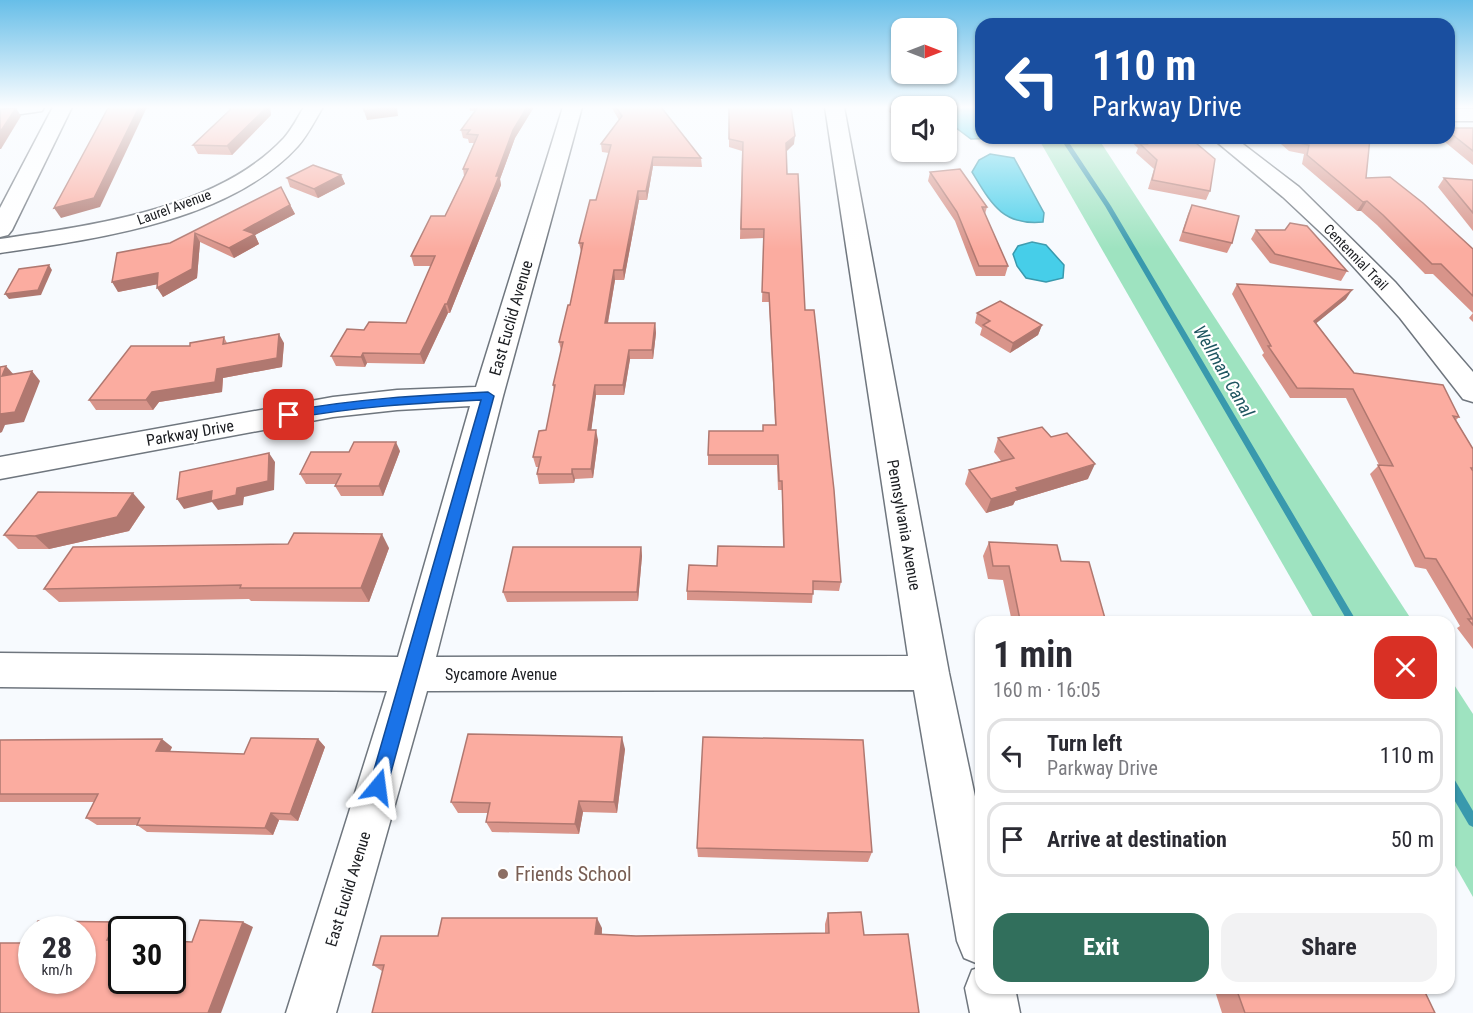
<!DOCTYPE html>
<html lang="en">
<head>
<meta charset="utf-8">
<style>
	:root { --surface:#fff; --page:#f2f2f3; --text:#2b2b33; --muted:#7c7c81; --line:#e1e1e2; --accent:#316f5c }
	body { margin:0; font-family:"Roboto Condensed",sans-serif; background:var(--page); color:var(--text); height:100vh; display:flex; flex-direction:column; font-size:22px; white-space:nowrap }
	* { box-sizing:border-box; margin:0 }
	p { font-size:20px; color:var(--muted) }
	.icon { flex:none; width:33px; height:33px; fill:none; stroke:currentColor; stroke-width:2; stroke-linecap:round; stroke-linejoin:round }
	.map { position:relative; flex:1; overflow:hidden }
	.details { position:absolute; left:975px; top:616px; width:480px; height:378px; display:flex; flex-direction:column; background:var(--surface); border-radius:18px; box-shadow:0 2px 4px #0004 }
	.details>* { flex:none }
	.top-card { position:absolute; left:975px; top:18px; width:480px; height:126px; border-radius:18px; box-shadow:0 2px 4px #0004; background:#1a4fa0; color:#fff; overflow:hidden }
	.needle { width:39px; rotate:90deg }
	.fabs { position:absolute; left:891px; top:18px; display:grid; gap:12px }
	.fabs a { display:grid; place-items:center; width:66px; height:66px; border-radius:12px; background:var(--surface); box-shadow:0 2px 4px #0004; font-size:30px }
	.speed { position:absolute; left:18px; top:916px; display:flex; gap:12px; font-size:30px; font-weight:700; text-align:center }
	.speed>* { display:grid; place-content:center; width:78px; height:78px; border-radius:50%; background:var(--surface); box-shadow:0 2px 4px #0004; line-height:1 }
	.speed small { font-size:15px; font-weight:400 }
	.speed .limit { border:3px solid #111; border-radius:9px; background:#fff; color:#111 }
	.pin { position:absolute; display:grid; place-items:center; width:51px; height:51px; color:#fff; margin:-26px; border-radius:12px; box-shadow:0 3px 9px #0006 }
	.me { position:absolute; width:66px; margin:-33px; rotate:16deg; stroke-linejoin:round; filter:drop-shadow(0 0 4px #0008) }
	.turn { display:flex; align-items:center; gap:21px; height:126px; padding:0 18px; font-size:27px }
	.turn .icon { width:78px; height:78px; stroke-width:2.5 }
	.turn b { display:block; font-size:42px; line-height:51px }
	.round { display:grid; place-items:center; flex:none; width:63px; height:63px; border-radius:18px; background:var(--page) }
	.overview { display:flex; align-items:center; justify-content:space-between; height:102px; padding:0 18px }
	h1 { font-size:36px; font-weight:700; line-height:45px }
	.action { display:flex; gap:12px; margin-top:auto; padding:12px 18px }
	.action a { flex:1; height:69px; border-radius:18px; background:var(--accent); color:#fff; font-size:24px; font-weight:700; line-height:69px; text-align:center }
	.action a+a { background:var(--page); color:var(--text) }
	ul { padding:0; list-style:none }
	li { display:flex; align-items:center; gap:18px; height:75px; margin:0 12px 9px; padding:0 6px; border:3px solid var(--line); border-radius:18px }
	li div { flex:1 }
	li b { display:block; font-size:22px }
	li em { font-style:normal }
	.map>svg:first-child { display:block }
	.green { fill:#9ee3c0 }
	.water { fill:#46cee9; stroke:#3999ad; stroke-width:1.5 }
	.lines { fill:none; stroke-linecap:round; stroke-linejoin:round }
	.stream { fill:#3999ad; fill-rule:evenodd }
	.minor-casing { stroke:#6f767e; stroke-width:3 }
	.minor { fill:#fff; fill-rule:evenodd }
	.wall { fill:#d8948a }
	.shaded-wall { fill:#b07870 }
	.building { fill:#fbaca0; stroke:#b07870; stroke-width:1.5 }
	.route { fill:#1a73e8; stroke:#114b97; stroke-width:1.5 }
	.education-dot { fill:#8d6e63; stroke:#fff; stroke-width:2 }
	.labels { text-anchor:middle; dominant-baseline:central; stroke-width:4.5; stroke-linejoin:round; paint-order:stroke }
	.far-street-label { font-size:14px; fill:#1a1c20; stroke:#fff }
	.street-label { font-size:16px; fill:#1a1c20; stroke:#fff }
	.water-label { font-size:18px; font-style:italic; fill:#1e5560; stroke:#fff }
	.near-education-label { font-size:20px; fill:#785e54; stroke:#fff; text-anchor:start }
</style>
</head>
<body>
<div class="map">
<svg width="1473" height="1013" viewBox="0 0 1473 1013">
	<rect width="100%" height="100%" fill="#f7fafe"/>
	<g class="green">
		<polygon points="1038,138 1098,138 1413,622 1316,622"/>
		<polygon points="1449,677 1473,714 1473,897 1449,855"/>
	</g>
	<g class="water">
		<polygon points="947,107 981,107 981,138 1001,138 971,139 947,121"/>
		<path d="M990 154 1014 158 1044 213 1043 222C1002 226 991 203 972 172L979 160Z"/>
		<polygon points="1032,242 1046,245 1064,265 1063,278 1046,282 1026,278 1017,266 1013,254 1018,246"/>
	</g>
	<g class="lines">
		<g class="stream">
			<polygon points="1060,138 1066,138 1111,206 1357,622 1348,622 1105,206"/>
			<polygon points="1449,776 1453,777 1473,811 1473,827 1469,825 1449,791"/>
		</g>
		<g class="minor-casing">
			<g id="minor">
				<polygon points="0,107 44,107 42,111 0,117"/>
				<polygon points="53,107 72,107 12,230 8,235 0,237 0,208"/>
				<path d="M304 107H323C315 120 308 135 298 146 229 222 96 239 0 253V239C92 225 217 210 284 138 292 129 298 117 304 107Z"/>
				<polygon points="563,107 582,107 503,396 436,657 908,656 825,107 844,107 949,673 981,825 981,965 964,958 957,941 914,690 427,691 336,1013 286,1013 387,691 0,687 0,653 398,657 470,406 397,410 333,417 0,479 0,457 333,397 397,390 476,387"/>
				<rect x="1449" y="109" width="24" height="12"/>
				<polygon points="1212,138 1235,138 1299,187 1395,282 1473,372 1473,402 1463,399 1400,318 1332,243 1283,197"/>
				<polygon points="981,967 981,988 1015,988 1020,1013 970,1013 965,988 972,970"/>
			</g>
		</g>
		<use href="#minor" class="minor"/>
	</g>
	<g class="wall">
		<polygon points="230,107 270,107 271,115 232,155 198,154 193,145 230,110"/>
		<polygon points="469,107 534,107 515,138 500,179 501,185 450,313 448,313 424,364 367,363 365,367 336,366 331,356 364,330 406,323 431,266 414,266 411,256 445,216 464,176 463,169 474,143 469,143 468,139 463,138 461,130 475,111 470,111"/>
		<polygon points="612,107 661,107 701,158 702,167 653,166 647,200 639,200 624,280 615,280 608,323 655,323 656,333 653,359 630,359 624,395 596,395 591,430 598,440 593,478 575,479 574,483 539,484 537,474 538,467 536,467 533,457 546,430 554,391 553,385 561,351 559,342 570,305 581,252 579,243 596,200 609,153 602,152 601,144 619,120 613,110"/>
		<polygon points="729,107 794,144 786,151 787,174 841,582 839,591 813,590 812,603 687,600 687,591 717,566 783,547 782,490 778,490 777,465 708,465 708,455 775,425 769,302 762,302 764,238 740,239 742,151 729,147"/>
		<polygon points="890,107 902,107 902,120 889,112"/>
		<polygon points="1449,128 1473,128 1473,165 1440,138 1449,138"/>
		<polygon points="1127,138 1192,138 1210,191 1206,200 1148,189 1154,169 1136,153 1138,148"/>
		<polygon points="1274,138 1370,138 1366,178 1473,249 1473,322 1469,318 1473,313 1433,274 1425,274 1377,225 1361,211 1357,211 1302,164 1304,154 1289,151"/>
		<polygon points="930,172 987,207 985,214 1008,266 1005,276 976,276 955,221 928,181"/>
		<polygon points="341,175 345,184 318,198 290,187 287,178"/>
		<polygon points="1444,178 1473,180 1473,231 1438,187"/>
		<polygon points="281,187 295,214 255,235 259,244 234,258 200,242 197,278 163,297 157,284 118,292 170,243"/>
		<polygon points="1192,205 1232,243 1227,253 1179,241 1188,214"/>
		<polygon points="1256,230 1347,271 1341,281 1270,263 1251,239"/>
		<polygon points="1237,284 1346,299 1316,323 1354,373 1459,417 1456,420 1473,449 1473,649 1457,628 1460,626 1426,569 1415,567 1370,474 1379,465 1346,398 1290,398 1262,355 1264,353 1232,294"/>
		<polygon points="977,313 1042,325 1038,335 1010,353 980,335 982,328 975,323"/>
		<polygon points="224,337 227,343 284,343 282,367 223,378 222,392 159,402 153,410 96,410 89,400 190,346"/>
		<polygon points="998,438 1088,479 1015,501 1013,505 986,513 965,484 969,470 1001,461 994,452"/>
		<polygon points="400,451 383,496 341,496 335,486 336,484 306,484 300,474"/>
		<polygon points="145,507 129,531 49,549 18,549 4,535"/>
		<polygon points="989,542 1061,561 1106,622 1012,622 1003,580 988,579 983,556"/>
		<polygon points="641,547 642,556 638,601 507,602 503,592"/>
		<polygon points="389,548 369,602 251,601 249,599 59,602 44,589"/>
		<polygon points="318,739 325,747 298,821 279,820 273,835 147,832 137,825 97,825 86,818 94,802 0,802 0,740 172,747 170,752 244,754"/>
		<polygon points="625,749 617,813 583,812 579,834 492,832 486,822 488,813 458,813 451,802"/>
		<polygon points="697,848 872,852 868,862 698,857"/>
		<polygon points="828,913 864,935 382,971 373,965 438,936 602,928 602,934 636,936 825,933 825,924"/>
		<polygon points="1214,988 1423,988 1435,1013 1222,1013"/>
	</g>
	<g class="shaded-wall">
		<polygon points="139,107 147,107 100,207 61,218 54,208"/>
		<polygon points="267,107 270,107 271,115 232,155 227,146"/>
		<polygon points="397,107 398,116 367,120 364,111"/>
		<polygon points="527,107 534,107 515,138 500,179 501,185 450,313 447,304 513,130"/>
		<polygon points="16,108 21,116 1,149 0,149 0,132"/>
		<polygon points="795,136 794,144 786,152 786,143"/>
		<polygon points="653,157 653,166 647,200 646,191"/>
		<polygon points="341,175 345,184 318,198 314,189"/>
		<polygon points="638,191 639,200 624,280 623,270"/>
		<polygon points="1367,201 1361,211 1357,211 1363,202"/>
		<polygon points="290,205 295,214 255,235 259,244 234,258 229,248 244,230"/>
		<polygon points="195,233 200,242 197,278 163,297 157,288"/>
		<polygon points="49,265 52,270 41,295 9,299 5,294"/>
		<polygon points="614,270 615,280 606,333 605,323"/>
		<polygon points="158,273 164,283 118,292 112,282"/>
		<polygon points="1352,290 1346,299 1308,330 1314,321"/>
		<polygon points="445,304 448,313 424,364 420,354"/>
		<polygon points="655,323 656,333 653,359 652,350"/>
		<polygon points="1042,325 1038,335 1010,353 1013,343"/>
		<polygon points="279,334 284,343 282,367 223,378 222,392 159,402 153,410 146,400 152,392 217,369"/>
		<polygon points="629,350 630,359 624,395 623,385"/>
		<polygon points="363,353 367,363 365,367 361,357"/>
		<polygon points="6,366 15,376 2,376"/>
		<polygon points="32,371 40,381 24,422 5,425 2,432 0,433 0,414"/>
		<polygon points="595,385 596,395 590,440 588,430"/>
		<polygon points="596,430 598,440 593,478 591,469"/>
		<polygon points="396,442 400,451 383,496 379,486"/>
		<polygon points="269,453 275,462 274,490 244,497 243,505 218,510 212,502 184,509 177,499 212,491 237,488"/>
		<polygon points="1095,464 1088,479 1015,501 1013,505 986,513 991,499 1016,488"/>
		<polygon points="572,469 575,479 574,483 572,474"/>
		<polygon points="133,493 145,507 129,531 49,549 35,536"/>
		<polygon points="382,534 389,548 369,602 361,588"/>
		<polygon points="641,547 642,556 638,601 637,592"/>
		<polygon points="622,737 625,749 617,813 614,802"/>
		<polygon points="162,739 172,747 166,759 156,751"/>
		<polygon points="318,739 325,747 298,821 290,814"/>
		<polygon points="579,801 583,812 579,834 575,824"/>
		<polygon points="271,813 279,820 273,835 265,828"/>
		<polygon points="597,918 602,928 601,944 595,934"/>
		<polygon points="116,922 128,928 127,930 122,930 122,941 107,940"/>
		<polygon points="243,922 253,927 221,1013 208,1013"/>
	</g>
	<g class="building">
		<polygon points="111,107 139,107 94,198 54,208 108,108"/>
		<polygon points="230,107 267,107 227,146 193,145 230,110"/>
		<polygon points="364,107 394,107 364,111"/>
		<polygon points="478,107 527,107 513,130 496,176 499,176 447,304 445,304 420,354 363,353 361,357 331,356 347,329 364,330 369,322 406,323 435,256 411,256 431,216 445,216 468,169 463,169 478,135 467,134 470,130 461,130"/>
		<polygon points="616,107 661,107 701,158 653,157 646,191 638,191 623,270 614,270 605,323 655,323 652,350 629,350 623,385 595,385 588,430 596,430 591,469 572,469 572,474 537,474 541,457 533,457 539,431 546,430 555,385 553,385 563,342 559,342 568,305 570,305 583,243 579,243 590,200 596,200 611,145 601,144 622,116"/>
		<polygon points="729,107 791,107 795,136 786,143 787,174 798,174 805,310 814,310 834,490 841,582 813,581 813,594 687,591 689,565 717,566 718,546 784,547 782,481 779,481 778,455 708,455 709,431 763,431 763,425 776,425 769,293 762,292 764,229 741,229 743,142 729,139"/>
		<polygon points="16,108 0,132 0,109"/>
		<polygon points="1449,128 1473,128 1473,151 1449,132"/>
		<polygon points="1141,138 1192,138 1196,143 1215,159 1210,191 1152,180 1157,160 1140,144 1147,144"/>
		<polygon points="1289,138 1370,138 1366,178 1390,177 1423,203 1473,249 1473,296 1441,264 1432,264 1383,215 1367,201 1363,202 1307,155 1309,145 1294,142"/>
		<polygon points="313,165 341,175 314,189 287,178"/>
		<polygon points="960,169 987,207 982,207 1008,266 979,266 957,212 930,172"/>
		<polygon points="1444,178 1473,180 1473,213"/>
		<polygon points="281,187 290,205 244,230 255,234 229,248 195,233 192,269 157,288 158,273 112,282 117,253 170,243"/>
		<polygon points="1192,205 1239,216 1232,243 1183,232"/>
		<polygon points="1290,223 1307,226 1347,271 1275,254 1256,230 1285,230"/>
		<polygon points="49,265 38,290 5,294 19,269"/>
		<polygon points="1237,284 1352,290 1314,321 1354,373 1443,385 1459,417 1453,416 1473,449 1473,468 1471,468 1473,471 1473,625 1468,619 1472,619 1436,559 1425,558 1378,465 1393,466 1353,389 1297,388 1268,346 1271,346"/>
		<polygon points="1000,301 1042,325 1013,343 983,325 990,321 977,313"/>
		<polygon points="279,334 277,358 217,369 215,382 152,392 146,400 89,400 131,346 190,346 190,343 224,337 223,344"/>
		<polygon points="6,366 2,376 32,371 15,412 0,414 0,367"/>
		<polygon points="1042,427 1051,437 1067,433 1095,464 1016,488 1018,491 991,499 969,470 1014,458 998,438"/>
		<polygon points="354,442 396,442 379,486 335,486 341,474 300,474 311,452 349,452"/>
		<polygon points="269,453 268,481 237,488 236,495 211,501 212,491 177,499 180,472"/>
		<polygon points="38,492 133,493 117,517 35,536 4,535"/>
		<polygon points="294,533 382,534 361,588 240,588 241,585 44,589 73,547 288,544"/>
		<polygon points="989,542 1057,545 1061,561 1089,562 1106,622 1020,620 1009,566 993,566"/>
		<polygon points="513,547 641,547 637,592 503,592"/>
		<polygon points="468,734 622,737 614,802 579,801 575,824 486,822 490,803 451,802"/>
		<polygon points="703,737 863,740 872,852 697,848"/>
		<polygon points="251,738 318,739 290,814 271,813 265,828 137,825 140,818 86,818 98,794 0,794 0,740 162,739 156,751 244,754"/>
		<polygon points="861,912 864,935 908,934 919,1013 372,1013 384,965 373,965 381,936 438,936 442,918 597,918 595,934 636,936 829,933 828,913"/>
		<polygon points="200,920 243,922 208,1013 0,1013 0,943 26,943 32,933 32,981 82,981 82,930 33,930 38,921 116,922 107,940 122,940 122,981 172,981 172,941 192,942"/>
		<polygon points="1236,988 1423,988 1435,1013 1245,1013"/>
	</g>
	<linearGradient id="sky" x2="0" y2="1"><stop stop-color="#67bee8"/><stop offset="0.43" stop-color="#fbfdff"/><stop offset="1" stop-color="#fbfdff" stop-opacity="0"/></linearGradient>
	<rect width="1473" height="249" fill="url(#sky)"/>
	<path class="route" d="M488 392 494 396 387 787 385 793 378 796 372 793 369 787 481 400C416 403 353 407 289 419L283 415 289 411C355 399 421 395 488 392Z"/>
	<circle class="education-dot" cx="503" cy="874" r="6"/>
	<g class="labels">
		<g class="far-street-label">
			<text transform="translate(174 207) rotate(-20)">Laurel Avenue</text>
			<text transform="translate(1356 257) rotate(46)">Centennial Trail</text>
		</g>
		<g class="street-label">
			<text transform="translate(511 318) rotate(-74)">East Euclid Avenue</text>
			<text transform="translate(190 433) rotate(-10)">Parkway Drive</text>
			<text transform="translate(904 525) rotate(80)">Pennsylvania Avenue</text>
			<text x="501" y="674">Sycamore Avenue</text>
			<text transform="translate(348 889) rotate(-73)">East Euclid Avenue</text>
		</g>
		<g class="water-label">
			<text transform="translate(1224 371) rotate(60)">Wellman Canal</text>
		</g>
		<g class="near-education-label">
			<text x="515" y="874">Friends School</text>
		</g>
	</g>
</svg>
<div class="fabs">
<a><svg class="needle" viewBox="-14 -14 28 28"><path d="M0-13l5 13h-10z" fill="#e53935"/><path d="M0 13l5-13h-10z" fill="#7c7c81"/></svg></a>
<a><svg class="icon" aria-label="sound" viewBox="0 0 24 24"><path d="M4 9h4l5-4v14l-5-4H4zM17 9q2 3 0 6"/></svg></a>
</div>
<div class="speed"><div>28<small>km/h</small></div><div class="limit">30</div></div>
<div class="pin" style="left:289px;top:415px;background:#d93025"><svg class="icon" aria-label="arrive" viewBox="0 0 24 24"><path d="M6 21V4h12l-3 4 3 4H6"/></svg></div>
<svg class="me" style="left:378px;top:787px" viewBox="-20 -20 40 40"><path d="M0-17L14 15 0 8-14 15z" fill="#1a73e8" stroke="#fff" stroke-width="4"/></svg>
<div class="top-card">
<div class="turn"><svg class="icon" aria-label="left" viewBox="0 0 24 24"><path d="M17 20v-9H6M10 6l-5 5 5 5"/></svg><div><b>110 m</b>Parkway Drive</div></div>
</div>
<section class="details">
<div class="overview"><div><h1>1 min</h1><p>160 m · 16:05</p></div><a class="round" style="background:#d93025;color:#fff"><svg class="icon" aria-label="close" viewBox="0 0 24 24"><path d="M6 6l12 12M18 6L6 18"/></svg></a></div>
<ul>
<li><svg class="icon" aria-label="left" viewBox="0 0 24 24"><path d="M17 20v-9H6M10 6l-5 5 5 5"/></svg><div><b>Turn left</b><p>Parkway Drive</p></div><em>110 m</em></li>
<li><svg class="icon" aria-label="arrive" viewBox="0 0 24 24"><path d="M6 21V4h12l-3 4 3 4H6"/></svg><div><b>Arrive at destination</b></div><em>50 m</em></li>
</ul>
<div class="action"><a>Exit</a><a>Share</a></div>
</section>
</div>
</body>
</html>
